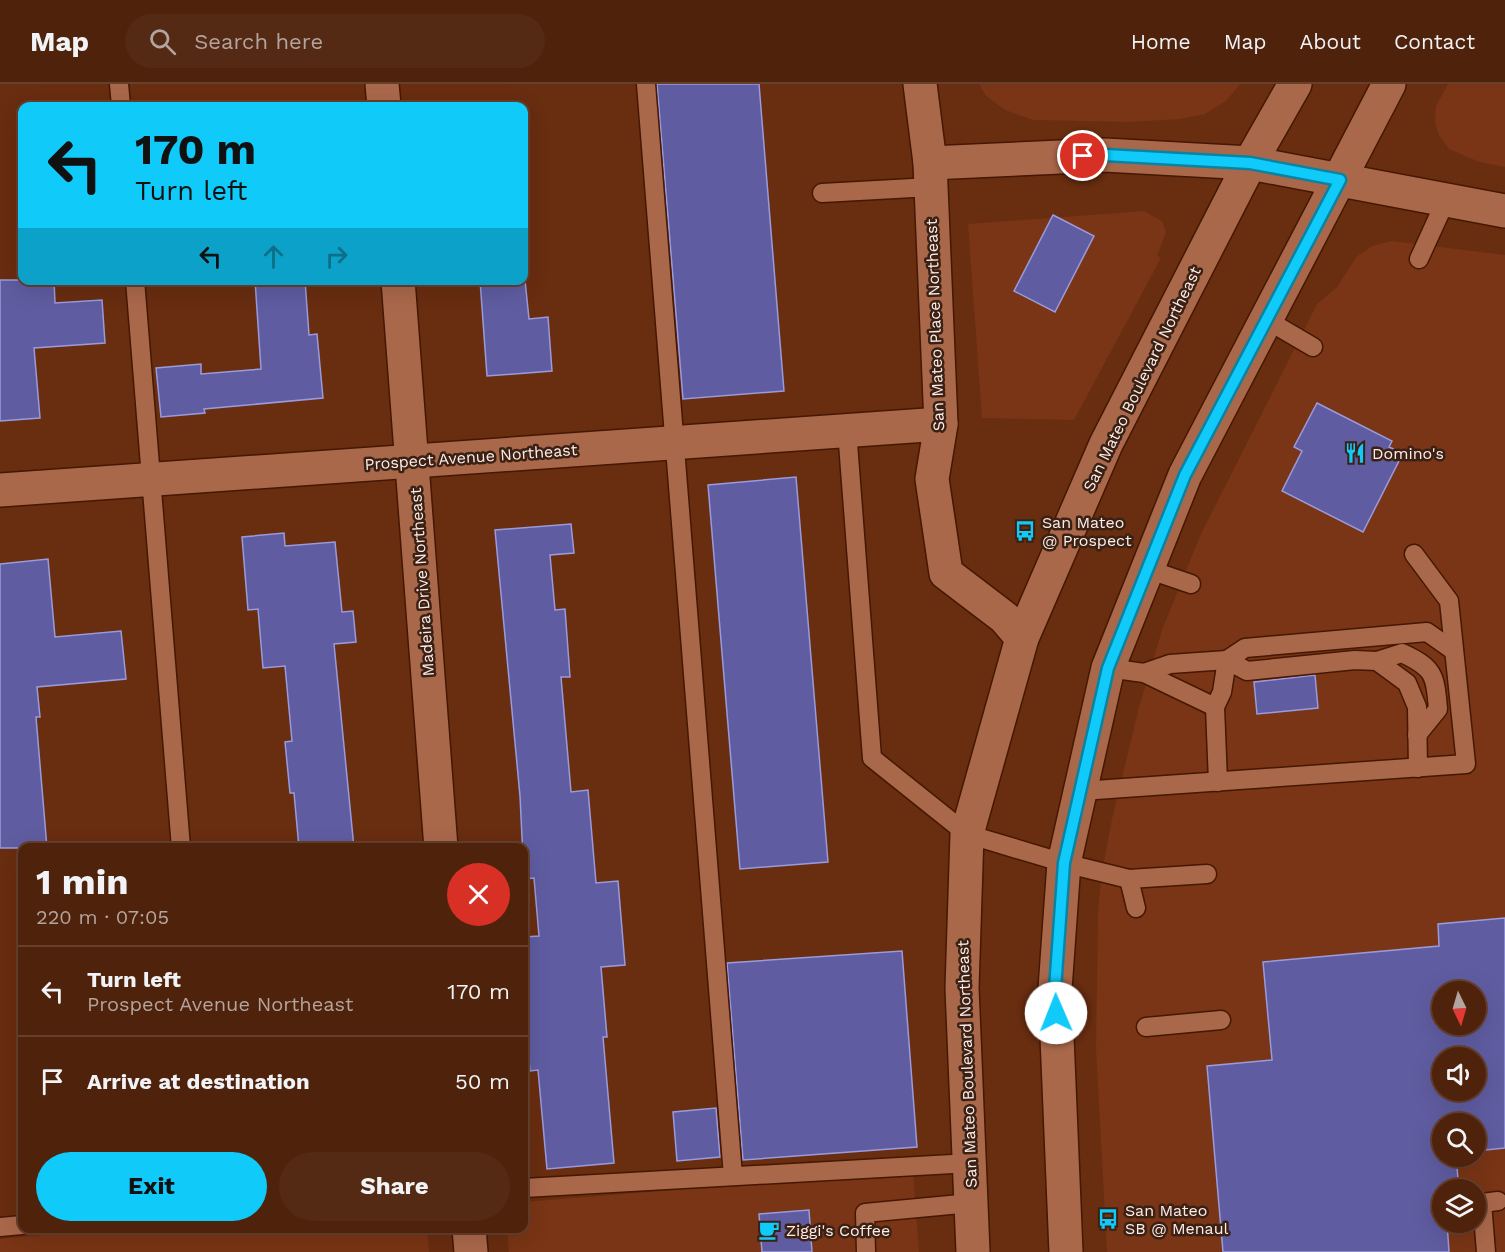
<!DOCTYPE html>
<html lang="en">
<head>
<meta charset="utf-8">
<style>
	:root { --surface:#4f220c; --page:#552a15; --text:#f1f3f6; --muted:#b3a49d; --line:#663f2d; --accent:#10cafa }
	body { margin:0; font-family:"Work Sans",sans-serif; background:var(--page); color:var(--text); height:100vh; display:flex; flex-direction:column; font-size:22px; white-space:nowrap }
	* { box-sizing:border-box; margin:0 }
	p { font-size:20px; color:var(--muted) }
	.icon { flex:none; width:33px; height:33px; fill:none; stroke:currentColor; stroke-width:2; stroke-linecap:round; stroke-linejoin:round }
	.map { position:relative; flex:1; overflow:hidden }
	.panel { position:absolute; left:18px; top:759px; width:510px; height:390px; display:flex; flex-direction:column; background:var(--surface); border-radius:12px; box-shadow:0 6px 24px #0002,0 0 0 2px var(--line) }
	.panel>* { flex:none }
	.banner { position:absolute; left:18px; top:18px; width:510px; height:183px; border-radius:12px; box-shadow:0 6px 24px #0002,0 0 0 2px var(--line); background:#10cafa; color:#111; overflow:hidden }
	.needle { width:39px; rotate:175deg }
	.tools { position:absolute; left:1432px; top:897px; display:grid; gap:12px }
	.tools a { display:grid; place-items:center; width:54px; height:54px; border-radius:50%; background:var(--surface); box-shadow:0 6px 24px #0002,0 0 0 2px var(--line); font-size:30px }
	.pin { position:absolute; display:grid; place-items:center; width:51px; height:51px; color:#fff; margin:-26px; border:3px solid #fff; border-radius:50%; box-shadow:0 2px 6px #0007 }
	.me { position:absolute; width:66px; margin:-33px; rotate:359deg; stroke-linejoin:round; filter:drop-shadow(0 0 4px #0008) }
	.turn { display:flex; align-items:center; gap:21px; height:126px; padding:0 18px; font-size:27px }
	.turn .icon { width:78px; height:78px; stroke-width:2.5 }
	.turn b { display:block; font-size:42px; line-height:51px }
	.lanes { display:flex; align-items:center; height:57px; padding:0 18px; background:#0003; justify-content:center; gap:30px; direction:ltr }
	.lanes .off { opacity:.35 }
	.round { display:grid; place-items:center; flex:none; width:63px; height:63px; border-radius:32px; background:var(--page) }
	.headline { display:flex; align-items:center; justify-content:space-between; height:102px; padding:0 18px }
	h1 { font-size:36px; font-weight:700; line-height:45px }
	.cta { display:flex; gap:12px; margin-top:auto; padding:12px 18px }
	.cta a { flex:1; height:69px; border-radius:36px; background:var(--accent); color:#111; font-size:24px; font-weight:700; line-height:69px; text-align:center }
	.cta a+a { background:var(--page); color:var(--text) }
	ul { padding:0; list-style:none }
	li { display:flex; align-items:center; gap:18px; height:90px; padding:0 18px; border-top:2px solid var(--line) }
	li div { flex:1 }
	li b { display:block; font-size:22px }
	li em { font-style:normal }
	header { display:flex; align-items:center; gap:36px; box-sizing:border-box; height:84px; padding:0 30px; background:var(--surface); border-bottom:2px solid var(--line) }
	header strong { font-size:28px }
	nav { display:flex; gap:33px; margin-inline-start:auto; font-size:21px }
	.search { width:420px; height:54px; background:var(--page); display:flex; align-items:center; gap:15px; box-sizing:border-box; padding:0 21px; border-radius:33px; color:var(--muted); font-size:22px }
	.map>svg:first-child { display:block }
	.built { fill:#793515; fill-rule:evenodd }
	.building { fill:#5f5ca1; stroke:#9a9bdd; stroke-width:1.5; fill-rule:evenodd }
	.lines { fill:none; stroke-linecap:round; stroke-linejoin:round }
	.service-casing { stroke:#451803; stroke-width:21 }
	.minor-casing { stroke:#451803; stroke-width:36 }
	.secondary-casing { stroke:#451803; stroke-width:36 }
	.service { stroke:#aa684b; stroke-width:18 }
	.minor { stroke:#aa684b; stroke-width:33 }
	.secondary { stroke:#aa684b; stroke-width:33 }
	.route-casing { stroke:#0a83a2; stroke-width:15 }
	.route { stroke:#10cafa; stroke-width:10 }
	.labels { text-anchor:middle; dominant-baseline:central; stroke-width:5; stroke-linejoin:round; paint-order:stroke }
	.street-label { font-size:16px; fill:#fdede7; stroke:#3b2014 }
	.poi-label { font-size:16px; fill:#fdede7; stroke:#3b2014; text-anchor:start }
</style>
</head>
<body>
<header>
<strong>Map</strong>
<div class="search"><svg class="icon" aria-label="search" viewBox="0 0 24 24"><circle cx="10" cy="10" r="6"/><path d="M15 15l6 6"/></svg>Search here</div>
<nav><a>Home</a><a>Map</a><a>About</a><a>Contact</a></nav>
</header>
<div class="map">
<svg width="1505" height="1168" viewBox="0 0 1505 1168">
	<rect width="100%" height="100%" fill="#692d10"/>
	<g class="built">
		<polygon points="979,0 1240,0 1226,17 1205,30 1180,35 1129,38 1033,36 1005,26 986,12"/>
		<polygon points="1448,0 1505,0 1505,83 1479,78 1449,65 1439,51 1435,39 1436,22"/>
		<polygon points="1144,127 1162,137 1166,148 1157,172 1161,174 1074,336 982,334 968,140"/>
		<path d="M1392 157 1505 171V1168H1107L1096 965 1098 828 1101 794 1112 735 1139 623 1162 546 1200 452 1317 220 1337 203 1356 173 1372 162ZM1443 908H1476V940H1443ZM1443 974H1476V1006H1443ZM1443 1040H1476V1072H1443ZM1443 1106H1476V1138H1443Z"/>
		<polygon points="913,1087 919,1168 509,1168 507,1145 524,1144 524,1118"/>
		<polygon points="122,1144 427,1145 429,1168 0,1168 0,1155"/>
	</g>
	<g class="building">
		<polygon points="657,0 759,0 784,307 683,315"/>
		<polygon points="1053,131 1094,152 1055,228 1014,207"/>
		<polygon points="0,196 54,196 55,219 102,216 105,259 34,264 40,334 0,337"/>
		<polygon points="255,196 305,196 309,251 317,250 323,314 204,325 205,329 161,333 156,284 201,280 201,290 261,285"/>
		<polygon points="480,196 525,196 529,235 548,233 552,287 487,292"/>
		<polygon points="1317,319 1392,357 1389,363 1403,369 1363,448 1282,407 1302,367 1294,363"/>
		<polygon points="796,393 828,778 740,785 708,401"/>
		<polygon points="571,440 574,469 550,471 555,526 565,525 570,593 561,593 571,708 588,706 596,799 618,797 625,881 601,883 607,953 603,953 614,1079 547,1085 538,986 530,987 524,917 524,853 539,852 534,794 524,795 520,712 495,446"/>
		<polygon points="284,449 285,462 335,458 342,528 353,527 356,558 334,560 354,764 299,764 294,709 290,709 285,658 292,657 285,582 263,584 258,525 248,526 242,453"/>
		<polygon points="48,475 55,553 121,547 126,595 37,603 40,633 36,633 47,764 0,764 0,480"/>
		<polygon points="1315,591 1318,624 1257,630 1254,598"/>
		<path d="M1505 834V1064L1476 1067V1040H1443V1072H1456L1459 1106H1443V1138H1447L1449 1168H1223L1207 982 1272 976 1263 878 1439 862 1438 840ZM1443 908H1476V940H1443ZM1443 974H1476V1006H1443Z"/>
		<polygon points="902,867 917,1063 743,1076 727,879"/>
		<polygon points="716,1024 720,1073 677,1077 673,1028"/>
		<polygon points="809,1126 812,1168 762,1168 759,1130"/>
	</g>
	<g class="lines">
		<g class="service-casing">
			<g id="service">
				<polyline points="119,0 121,22"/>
				<polyline points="646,0 733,1092"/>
				<polyline points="822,109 931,103"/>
				<polyline points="1419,175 1446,116"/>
				<polyline points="135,196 181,764"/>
				<polyline points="1267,236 1313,263"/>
				<polyline points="847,346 872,674 967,750 1064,779 1129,795 1136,824"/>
				<polyline points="1147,485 1191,500"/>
				<path d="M1377 577 1402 569C1434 584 1435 590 1438 625L1417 651"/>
				<polyline points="1108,584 1144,589 1215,623"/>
				<polyline points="1144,589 1170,580 1227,576 1247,587 1355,576 1377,577 1407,599 1417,623 1418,684"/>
				<polyline points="1218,698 1215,623 1222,608 1227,576 1245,564 1427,548 1454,567"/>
				<polyline points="1081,707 1466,680 1449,517 1414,470"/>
				<polyline points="1129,795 1207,790"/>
				<polyline points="1146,943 1221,936"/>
				<polyline points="524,1104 970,1079"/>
				<polyline points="0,1143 22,1141"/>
				<polyline points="866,1168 865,1129 971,1119"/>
				<polyline points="1486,1168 1482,1119 1498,1117"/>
			</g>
		</g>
		<g class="minor-casing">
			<g id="minor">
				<polyline points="382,0 384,22"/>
				<polyline points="920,0 930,79 941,340 932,395 946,489 1005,534 1022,554"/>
				<polyline points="930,79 1105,71 1250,79 1505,127"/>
				<polyline points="398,196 441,764"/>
				<polyline points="0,406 941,340"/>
				<polyline points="469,1144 471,1168"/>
			</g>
		</g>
		<g class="secondary-casing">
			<g id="secondary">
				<polyline points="973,1168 962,904 967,750 1022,554 1106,360 1250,79 1295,0"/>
				<polyline points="1066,1168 1055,905 1064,779 1108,584 1185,391 1389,0"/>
			</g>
		</g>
		<use href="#service" class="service"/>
		<use href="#minor" class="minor"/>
		<use href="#secondary" class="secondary"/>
	</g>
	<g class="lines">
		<g class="route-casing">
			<polyline id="route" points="1056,929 1055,905 1064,779 1108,584 1185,391 1340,96 1250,79 1105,71 1083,72"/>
		</g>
		<use href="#route" class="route"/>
	</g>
	<defs>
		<g id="restaurant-bare" transform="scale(1.62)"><path d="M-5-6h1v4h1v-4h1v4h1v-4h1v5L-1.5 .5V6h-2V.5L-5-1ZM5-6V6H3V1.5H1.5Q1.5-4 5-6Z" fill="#10cafa" stroke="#3b2014" stroke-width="2.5" paint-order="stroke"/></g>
		<g id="bus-bare" transform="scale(1.62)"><path d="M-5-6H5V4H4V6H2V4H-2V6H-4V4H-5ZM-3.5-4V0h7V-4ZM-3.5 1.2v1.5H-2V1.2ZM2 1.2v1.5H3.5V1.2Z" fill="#10cafa" stroke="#3b2014" stroke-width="2.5" paint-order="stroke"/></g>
		<g id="cafe-bare" transform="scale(1.62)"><path d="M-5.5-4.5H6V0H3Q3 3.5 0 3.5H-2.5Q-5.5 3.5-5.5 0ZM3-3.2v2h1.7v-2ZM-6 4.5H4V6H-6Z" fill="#10cafa" stroke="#3b2014" stroke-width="2.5" paint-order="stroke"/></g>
	</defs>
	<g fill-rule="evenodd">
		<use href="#restaurant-bare" x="1355" y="369"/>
		<use href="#bus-bare" x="1025" y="447"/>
		<use href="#bus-bare" x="1108" y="1135"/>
		<use href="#cafe-bare" x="769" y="1146"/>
	</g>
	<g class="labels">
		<g class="street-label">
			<text transform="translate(935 241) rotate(-92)">San Mateo Place Northeast</text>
			<text transform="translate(1142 295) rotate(-64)">San Mateo Boulevard Northeast</text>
			<text transform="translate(471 373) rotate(-4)">Prospect Avenue Northeast</text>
			<text transform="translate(422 498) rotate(-94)">Madeira Drive Northeast</text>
			<text transform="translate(967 980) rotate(-92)">San Mateo Boulevard Northeast</text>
		</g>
		<g class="poi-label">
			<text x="1372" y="369">Domino's</text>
			<text x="1042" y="438">San Mateo<tspan x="1042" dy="18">@ Prospect</tspan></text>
			<text x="1125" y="1126">San Mateo<tspan x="1125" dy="18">SB @ Menaul</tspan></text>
			<text x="786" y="1146">Ziggi's Coffee</text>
		</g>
	</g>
</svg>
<div class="tools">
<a><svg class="needle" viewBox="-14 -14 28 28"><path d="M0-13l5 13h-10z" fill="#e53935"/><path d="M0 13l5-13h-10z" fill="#b3a49d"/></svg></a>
<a><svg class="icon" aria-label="sound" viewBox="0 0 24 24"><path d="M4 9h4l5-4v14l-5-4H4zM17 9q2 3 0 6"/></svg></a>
<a><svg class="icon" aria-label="search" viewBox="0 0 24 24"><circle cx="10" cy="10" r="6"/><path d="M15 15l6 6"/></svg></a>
<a><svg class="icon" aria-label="layers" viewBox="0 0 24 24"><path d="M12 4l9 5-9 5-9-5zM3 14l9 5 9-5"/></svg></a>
</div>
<div class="pin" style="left:1083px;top:72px;background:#d93025"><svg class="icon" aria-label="arrive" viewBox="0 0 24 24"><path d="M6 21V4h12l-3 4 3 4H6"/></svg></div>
<svg class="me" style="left:1056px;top:929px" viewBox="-20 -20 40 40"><circle r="19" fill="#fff"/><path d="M0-13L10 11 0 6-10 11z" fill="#10cafa"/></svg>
<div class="banner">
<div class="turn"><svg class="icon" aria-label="left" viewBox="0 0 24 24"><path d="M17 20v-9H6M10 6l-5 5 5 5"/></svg><div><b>170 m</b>Turn left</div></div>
<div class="lanes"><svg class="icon" aria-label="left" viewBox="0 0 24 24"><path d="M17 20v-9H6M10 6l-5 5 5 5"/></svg><svg class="icon off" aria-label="ahead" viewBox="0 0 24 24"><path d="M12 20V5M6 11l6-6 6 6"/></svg><svg class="icon off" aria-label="right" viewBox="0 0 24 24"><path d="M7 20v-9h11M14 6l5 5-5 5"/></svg></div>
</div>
<section class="panel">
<div class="headline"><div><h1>1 min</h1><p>220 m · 07:05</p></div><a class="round" style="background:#d93025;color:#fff"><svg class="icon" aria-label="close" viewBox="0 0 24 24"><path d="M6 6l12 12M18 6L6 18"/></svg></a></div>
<ul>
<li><svg class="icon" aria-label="left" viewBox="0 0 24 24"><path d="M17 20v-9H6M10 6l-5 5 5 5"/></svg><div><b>Turn left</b><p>Prospect Avenue Northeast</p></div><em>170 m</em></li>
<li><svg class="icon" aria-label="arrive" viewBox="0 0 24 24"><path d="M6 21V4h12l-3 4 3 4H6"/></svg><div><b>Arrive at destination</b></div><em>50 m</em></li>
</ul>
<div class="cta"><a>Exit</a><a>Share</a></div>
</section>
</div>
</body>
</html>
